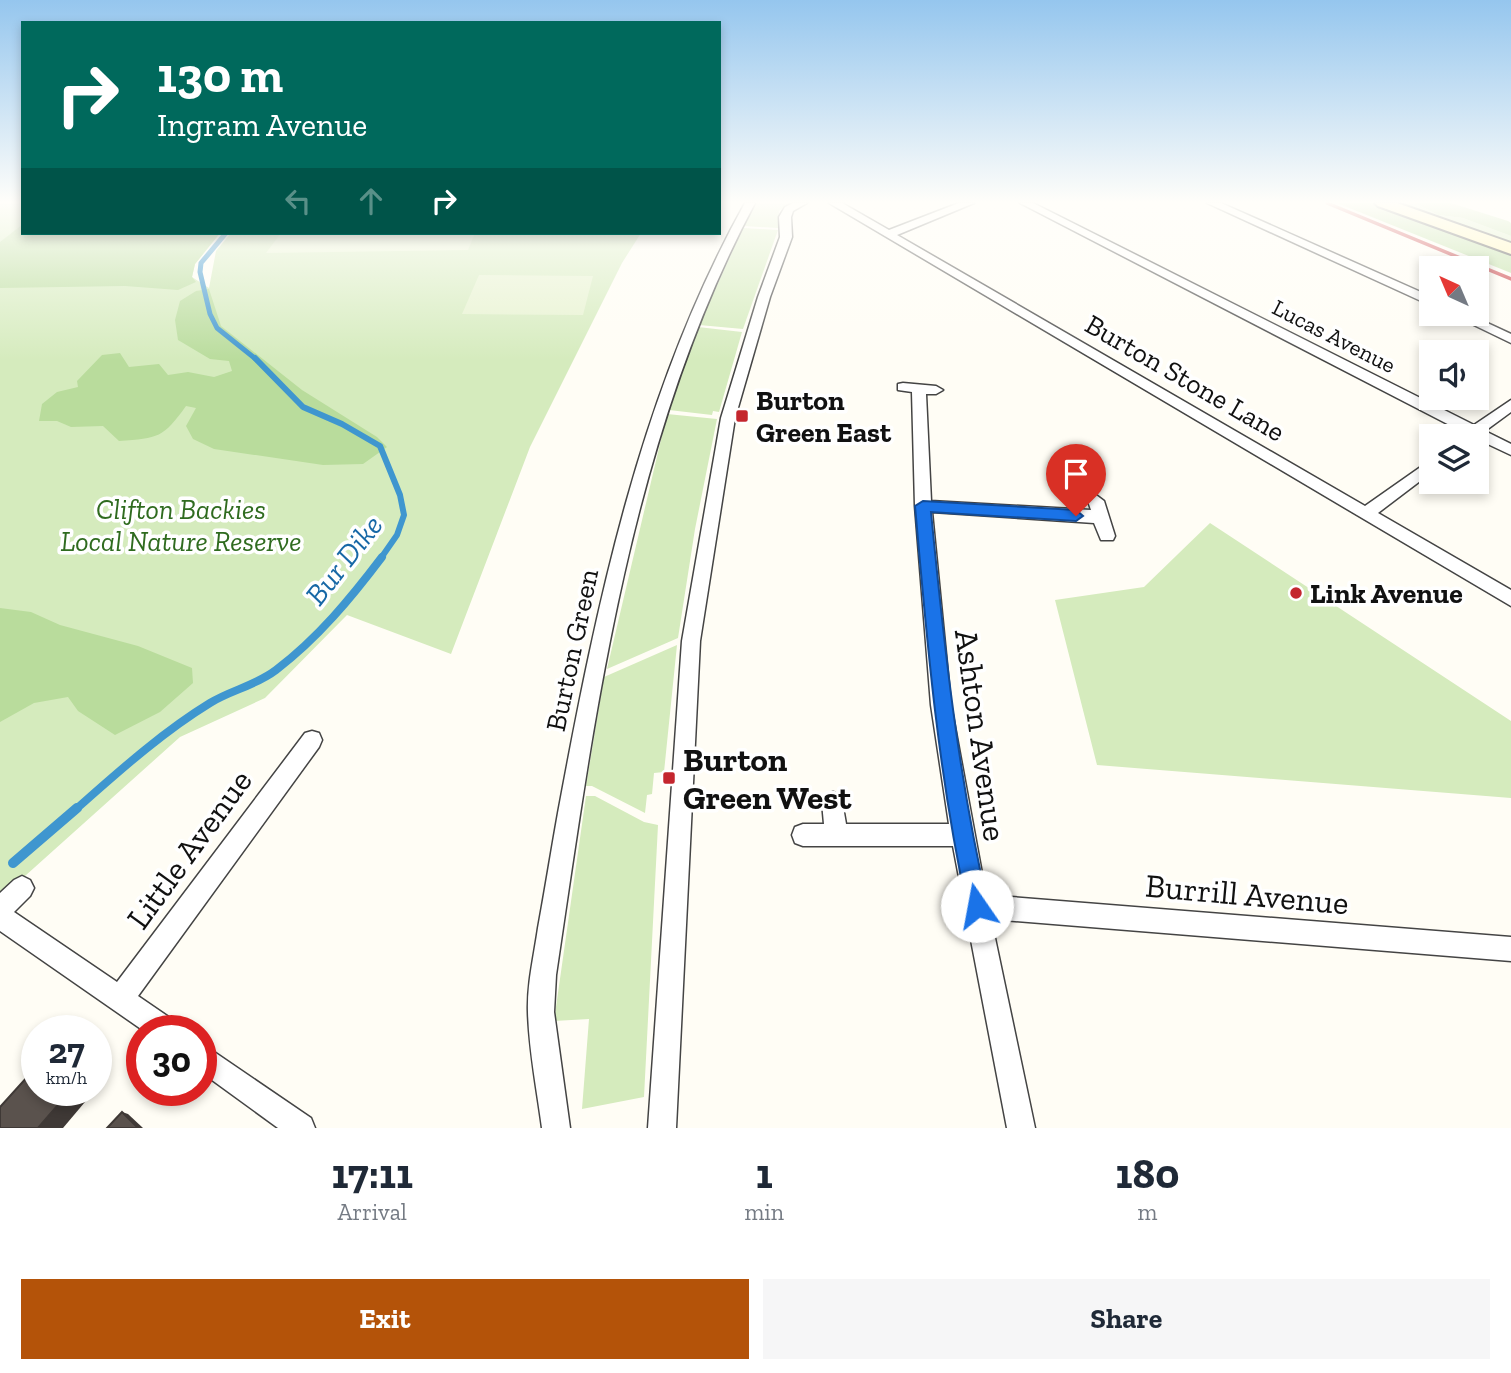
<!DOCTYPE html>
<html lang="en">
<head>
<meta charset="utf-8">
<style>
	:root { --surface:#fff; --page:#f6f6f7; --text:#1f2937; --muted:#747a83; --accent:#b45309 }
	body { margin:0; font-family:"Zilla Slab",serif; background:var(--page); color:var(--text); height:100vh; display:flex; flex-direction:column; font-size:26px; white-space:nowrap }
	* { box-sizing:border-box; margin:0 }
	p { font-size:23px; color:var(--muted) }
	.icon { flex:none; width:38px; height:38px; fill:none; stroke:currentColor; stroke-width:2; stroke-linecap:round; stroke-linejoin:round }
	.map { position:relative; height:1128px; overflow:hidden }
	.sheet { display:flex; flex-direction:column; background:var(--surface); flex:1 }
	.sheet>* { flex:none }
	.guide { position:absolute; left:21px; top:21px; width:700px; height:214px; border-radius:0px; box-shadow:0 4px 10px #0003; background:#00695c; color:#fff; overflow:hidden }
	.needle { width:46px; rotate:316deg }
	.tools { position:absolute; left:1419px; top:256px; display:grid; gap:14px }
	.tools a { display:grid; place-items:center; width:70px; height:70px; border-radius:0px; background:var(--surface); box-shadow:0 4px 10px #0003; font-size:35px }
	.speed { position:absolute; left:21px; top:1015px; display:flex; gap:14px; font-size:35px; font-weight:700; text-align:center }
	.speed>* { display:grid; place-content:center; width:91px; height:91px; border-radius:50%; background:var(--surface); box-shadow:0 4px 10px #0003; line-height:1 }
	.speed small { font-size:18px; font-weight:400 }
	.speed .limit { border:10px solid #d22; background:#fff; color:#111 }
	.pin { position:absolute; display:grid; place-items:center; width:60px; height:60px; color:#fff; margin:-72px -30px; border-radius:50% 50% 50% 0; rotate:-45deg; box-shadow:0 0 7px #0007 }
	.pin .icon { rotate:45deg }
	.me { position:absolute; width:77px; margin:-38px; rotate:348deg; stroke-linejoin:round; filter:drop-shadow(0 0 5px #0008) }
	.turn { display:flex; align-items:center; gap:24px; height:147px; padding:0 21px; font-size:32px }
	.turn .icon { width:91px; height:91px; stroke-width:2.5 }
	.turn b { display:block; font-size:49px; line-height:60px }
	.lanes { display:flex; align-items:center; height:66px; padding:0 21px; background:#0003; justify-content:center; gap:35px; direction:ltr }
	.lanes .off { opacity:.35 }
	.eta { display:flex; justify-content:space-evenly; align-items:center; height:119px; text-align:center }
	.eta b { font-size:42px; font-weight:800; line-height:49px }
	.primary-button { display:flex; gap:14px; margin-top:auto; padding:14px 21px }
	.primary-button a { flex:1; height:80px; border-radius:0px; background:var(--accent); color:#fff; font-size:28px; font-weight:800; line-height:80px; text-align:center }
	.primary-button a+a { background:var(--page); color:var(--text) }
	.map>svg:first-child { display:block }
	.green { fill:#d5ebbd }
	.forest { fill:#b9dc9c }
	.pitch { fill:#e6f2cf }
	.lines { fill:none; stroke-linecap:round; stroke-linejoin:round }
	.stream-far3 { stroke:#3f96cf; stroke-width:5 }
	.stream-far2 { stroke:#3f96cf; stroke-width:6 }
	.stream-far1 { stroke:#3f96cf; stroke-width:8 }
	.stream { stroke:#3f96cf; stroke-width:10 }
	.minor-casing { stroke:#444; stroke-width:3 }
	.secondary-casing { stroke:#333; stroke-width:4 }
	.minor { fill:#fff; fill-rule:evenodd }
	.secondary { fill:#fff6b0; fill-rule:evenodd }
	.rail { stroke:#c4262e; stroke-width:3.5 }
	.shaded-wall { fill:#3f3936 }
	.building { fill:#5a524d; stroke:#3f3936; stroke-width:2 }
	.route { fill:#1a73e8; stroke:#114b97; stroke-width:2 }
	.poi-dot { fill:#c4262e; stroke:#fff; stroke-width:2.5 }
	.labels { text-anchor:middle; dominant-baseline:central; stroke-width:7; stroke-linejoin:round; paint-order:stroke }
	.far-street-label { font-size:23px; fill:#111; stroke:#fff }
	.street-label { font-size:28px; fill:#111; stroke:#fff }
	.poi-label { font-size:28px; font-weight:bold; fill:#111; stroke:#fff; text-anchor:start }
	.park-label { font-size:28px; font-style:italic; fill:#2f6b1f; stroke:#fff }
	.water-label { font-size:30px; font-style:italic; fill:#1768a6; stroke:#fff }
	.near-street-label { font-size:33px; fill:#111; stroke:#fff }
	.near-poi-label { font-size:33px; font-weight:bold; fill:#111; stroke:#fff; text-anchor:start }
</style>
</head>
<body>
<div class="map">
<svg width="1511" height="1128" viewBox="0 0 1511 1128">
	<rect width="100%" height="100%" fill="#fffdf5"/>
	<g class="green">
		<polygon points="0,203 23,203 23,233 220,233 195,264 192,277 209,288 216,251 231,233 641,233 622,263 530,447 451,654 347,615 265,698 180,737 25,876 0,894"/>
		<polygon points="757,203 789,203 779,211 778,228 744,226"/>
		<polygon points="1402,203 1415,203 1438,215 1463,218 1511,236 1511,242"/>
		<polygon points="743,228 778,230 743,329 699,325"/>
		<polygon points="698,327 742,332 719,412 713,411 712,415 669,410"/>
		<polygon points="667,414 717,419 695,529 678,638 607,669"/>
		<polygon points="1210,523 1511,721 1511,798 1097,765 1055,600 1144,587"/>
		<polygon points="677,645 664,772 654,773 652,794 647,795 645,813 592,786 586,786 604,677"/>
		<polygon points="586,796 595,796 644,822 658,825 644,1097 582,1109 589,1019 554,1021"/>
	</g>
	<g class="forest">
		<polygon points="1337,203 1376,203 1511,252 1511,273"/>
		<polygon points="1415,203 1451,203 1508,221 1511,223 1511,236 1463,218 1438,215"/>
		<polygon points="23,224 23,233 220,233 195,264 192,277 196,282 178,290 125,286 0,288 0,242"/>
		<path d="M209 289 221 326 302 390 377 437 387 447 363 464 323 465 214 449 193 439 186 426 196 408 186 406C163 438 159 438 119 441L103 426 71 427 57 421H39L42 404 57 392 78 387 77 381 102 355 120 353 129 367 159 364 168 375 188 372 214 377 232 371 229 361 210 359 178 340 175 320 180 301 196 291Z"/>
		<polygon points="0,608 31,612 60,625 138,646 192,668 193,683 160,712 115,735 78,711 68,697 34,703 0,722"/>
	</g>
	<g class="pitch">
		<polygon points="281,233 475,233 468,250 266,253"/>
		<polygon points="479,275 593,276 583,315 462,314"/>
	</g>
	<g class="lines">
		<polyline class="stream-far3" points="226,233 201,263 200,272 210,314 217,328 257,360"/>
		<polyline class="stream-far2" points="255,358 303,407 342,424 380,446 400,495 404,515 397,535 381,558"/>
		<path class="stream-far1" d="M75 810C117 773 161 733 210 703 231 690 255 686 276 670 318 638 351 598 382 557"/>
		<polyline class="stream" points="13,863 77,808"/>
		<g class="minor-casing">
			<g id="minor">
				<path d="M745 203H755C629 440 595 713 556 975L554 1012 570 1128H542C537 1090 529 1051 528 1012 527 984 534 956 538 928 545 890 551 852 558 813 597 603 640 392 745 203Z"/>
				<polygon points="793,203 807,203 793,211 791,217 792,237 770,297 735,418 700,641 676,1128 648,1128 682,641 721,418 758,297 780,237 779,217 785,207"/>
				<polygon points="829,203 842,203 889,230 959,203 974,203 897,235 1365,506 1432,459 1432,472 1378,513 1511,590 1511,606"/>
				<polygon points="1020,203 1033,203 1474,425 1511,400 1511,412 1485,431 1511,444 1511,455 1477,439 1477,436 1461,436 1463,432"/>
				<polygon points="1207,203 1221,203 1432,297 1432,306"/>
				<polygon points="1449,313 1466,313 1511,334 1511,343"/>
				<polygon points="903,383 936,386 943,390 936,394 926,394 931,501 1091,510 1088,501 1096,495 1104,501 1115,536 1113,540 1101,540 1094,523 932,512 951,705 986,895 1511,937 1511,961 991,919 1035,1128 1007,1128 953,846 803,846 795,843 792,835 795,827 803,824 824,824 822,802 825,795 833,792 841,795 846,824 949,824 931,705 915,506 912,392 898,390 898,384"/>
				<polygon points="312,731 319,733 322,740 319,747 138,996 176,1022 180,1031 144,1031 0,931 0,893 14,880 22,876 30,880 34,888 30,896 14,912 117,982 305,733"/>
				<polygon points="201,1043 311,1118 315,1128 278,1128 201,1072"/>
			</g>
		</g>
		<g class="secondary-casing">
			<polygon id="secondary" points="1375,203 1397,203 1511,243 1511,254 1378,206"/>
		</g>
		<use href="#minor" class="minor"/>
		<use href="#secondary" class="secondary"/>
		<polyline class="rail" points="1327,203 1511,279"/>
	</g>
	<g class="shaded-wall">
		<polygon points="70,1090 83,1090 90,1096 63,1128 38,1128"/>
		<polygon points="122,1112 128,1114 143,1128 138,1128"/>
	</g>
	<g class="building">
		<polygon points="37,1066 37,1090 71,1090 38,1128 0,1128 0,1107"/>
		<polygon points="122,1112 138,1128 107,1128"/>
	</g>
	<linearGradient id="sky" x2="0" y2="1"><stop stop-color="#95c6ee"/><stop offset="0.56" stop-color="#fffefa"/><stop offset="1" stop-color="#fffefa" stop-opacity="0"/></linearGradient>
	<rect width="1511" height="361" fill="url(#sky)"/>
	<path class="route" d="M923 501 1076 510 1083 516 1076 521 931 512C944 645 958 776 988 906L985 914 977 917 970 914 967 906C938 773 927 642 915 506Z"/>
	<g class="poi-dot">
		<rect x="735" y="409" width="14" height="14" rx="3.5"/>
		<circle cx="1296" cy="593" r="7"/>
		<rect x="662" y="771" width="14" height="14" rx="3.5"/>
	</g>
	<g class="labels">
		<g class="far-street-label">
			<text transform="translate(1334 336) rotate(27)">Lucas Avenue</text>
		</g>
		<g class="street-label">
			<text transform="translate(1185 378) rotate(30)">Burton Stone Lane</text>
			<text transform="translate(572 650) rotate(-78)">Burton Green</text>
		</g>
		<g class="poi-label">
			<text x="756" y="400">Burton<tspan x="756" dy="32">Green East</tspan></text>
			<text x="1310" y="593">Link Avenue</text>
		</g>
		<g class="park-label">
			<text x="181" y="509">Clifton Backies<tspan x="181" dy="32">Local Nature Reserve</tspan></text>
		</g>
		<g class="water-label">
			<text transform="translate(344 560) rotate(-52)">Bur Dike</text>
		</g>
		<g class="near-street-label">
			<text transform="translate(981 735) rotate(82)">Ashton Avenue</text>
			<text transform="translate(189 849) rotate(-54)">Little Avenue</text>
			<text transform="translate(1247 894) rotate(5)">Burrill Avenue</text>
		</g>
		<g class="near-poi-label">
			<text x="683" y="759">Burton<tspan x="683" dy="38">Green West</tspan></text>
		</g>
	</g>
</svg>
<div class="tools">
<a><svg class="needle" viewBox="-14 -14 28 28"><path d="M0-13l5 13h-10z" fill="#e53935"/><path d="M0 13l5-13h-10z" fill="#747a83"/></svg></a>
<a><svg class="icon" aria-label="sound" viewBox="0 0 24 24"><path d="M4 9h4l5-4v14l-5-4H4zM17 9q2 3 0 6"/></svg></a>
<a><svg class="icon" aria-label="layers" viewBox="0 0 24 24"><path d="M12 4l9 5-9 5-9-5zM3 14l9 5 9-5"/></svg></a>
</div>
<div class="speed"><div>27<small>km/h</small></div><div class="limit">30</div></div>
<div class="pin" style="left:1076px;top:516px;background:#d93025"><svg class="icon" aria-label="arrive" viewBox="0 0 24 24"><path d="M6 21V4h12l-3 4 3 4H6"/></svg></div>
<svg class="me" style="left:977px;top:906px" viewBox="-20 -20 40 40"><circle r="19" fill="#fff"/><path d="M0-13L10 11 0 6-10 11z" fill="#1a73e8"/></svg>
<div class="guide">
<div class="turn"><svg class="icon" aria-label="right" viewBox="0 0 24 24"><path d="M7 20v-9h11M14 6l5 5-5 5"/></svg><div><b>130 m</b>Ingram Avenue</div></div>
<div class="lanes"><svg class="icon off" aria-label="left" viewBox="0 0 24 24"><path d="M17 20v-9H6M10 6l-5 5 5 5"/></svg><svg class="icon off" aria-label="ahead" viewBox="0 0 24 24"><path d="M12 20V5M6 11l6-6 6 6"/></svg><svg class="icon" aria-label="right" viewBox="0 0 24 24"><path d="M7 20v-9h11M14 6l5 5-5 5"/></svg></div>
</div>
</div>
<section class="sheet">
<div class="eta">
<div><b>17:11</b><p>Arrival</p></div>
<div><b>1</b><p>min</p></div>
<div><b>180</b><p>m</p></div>
</div>
<div class="primary-button"><a>Exit</a><a>Share</a></div>
</section>
</body>
</html>
